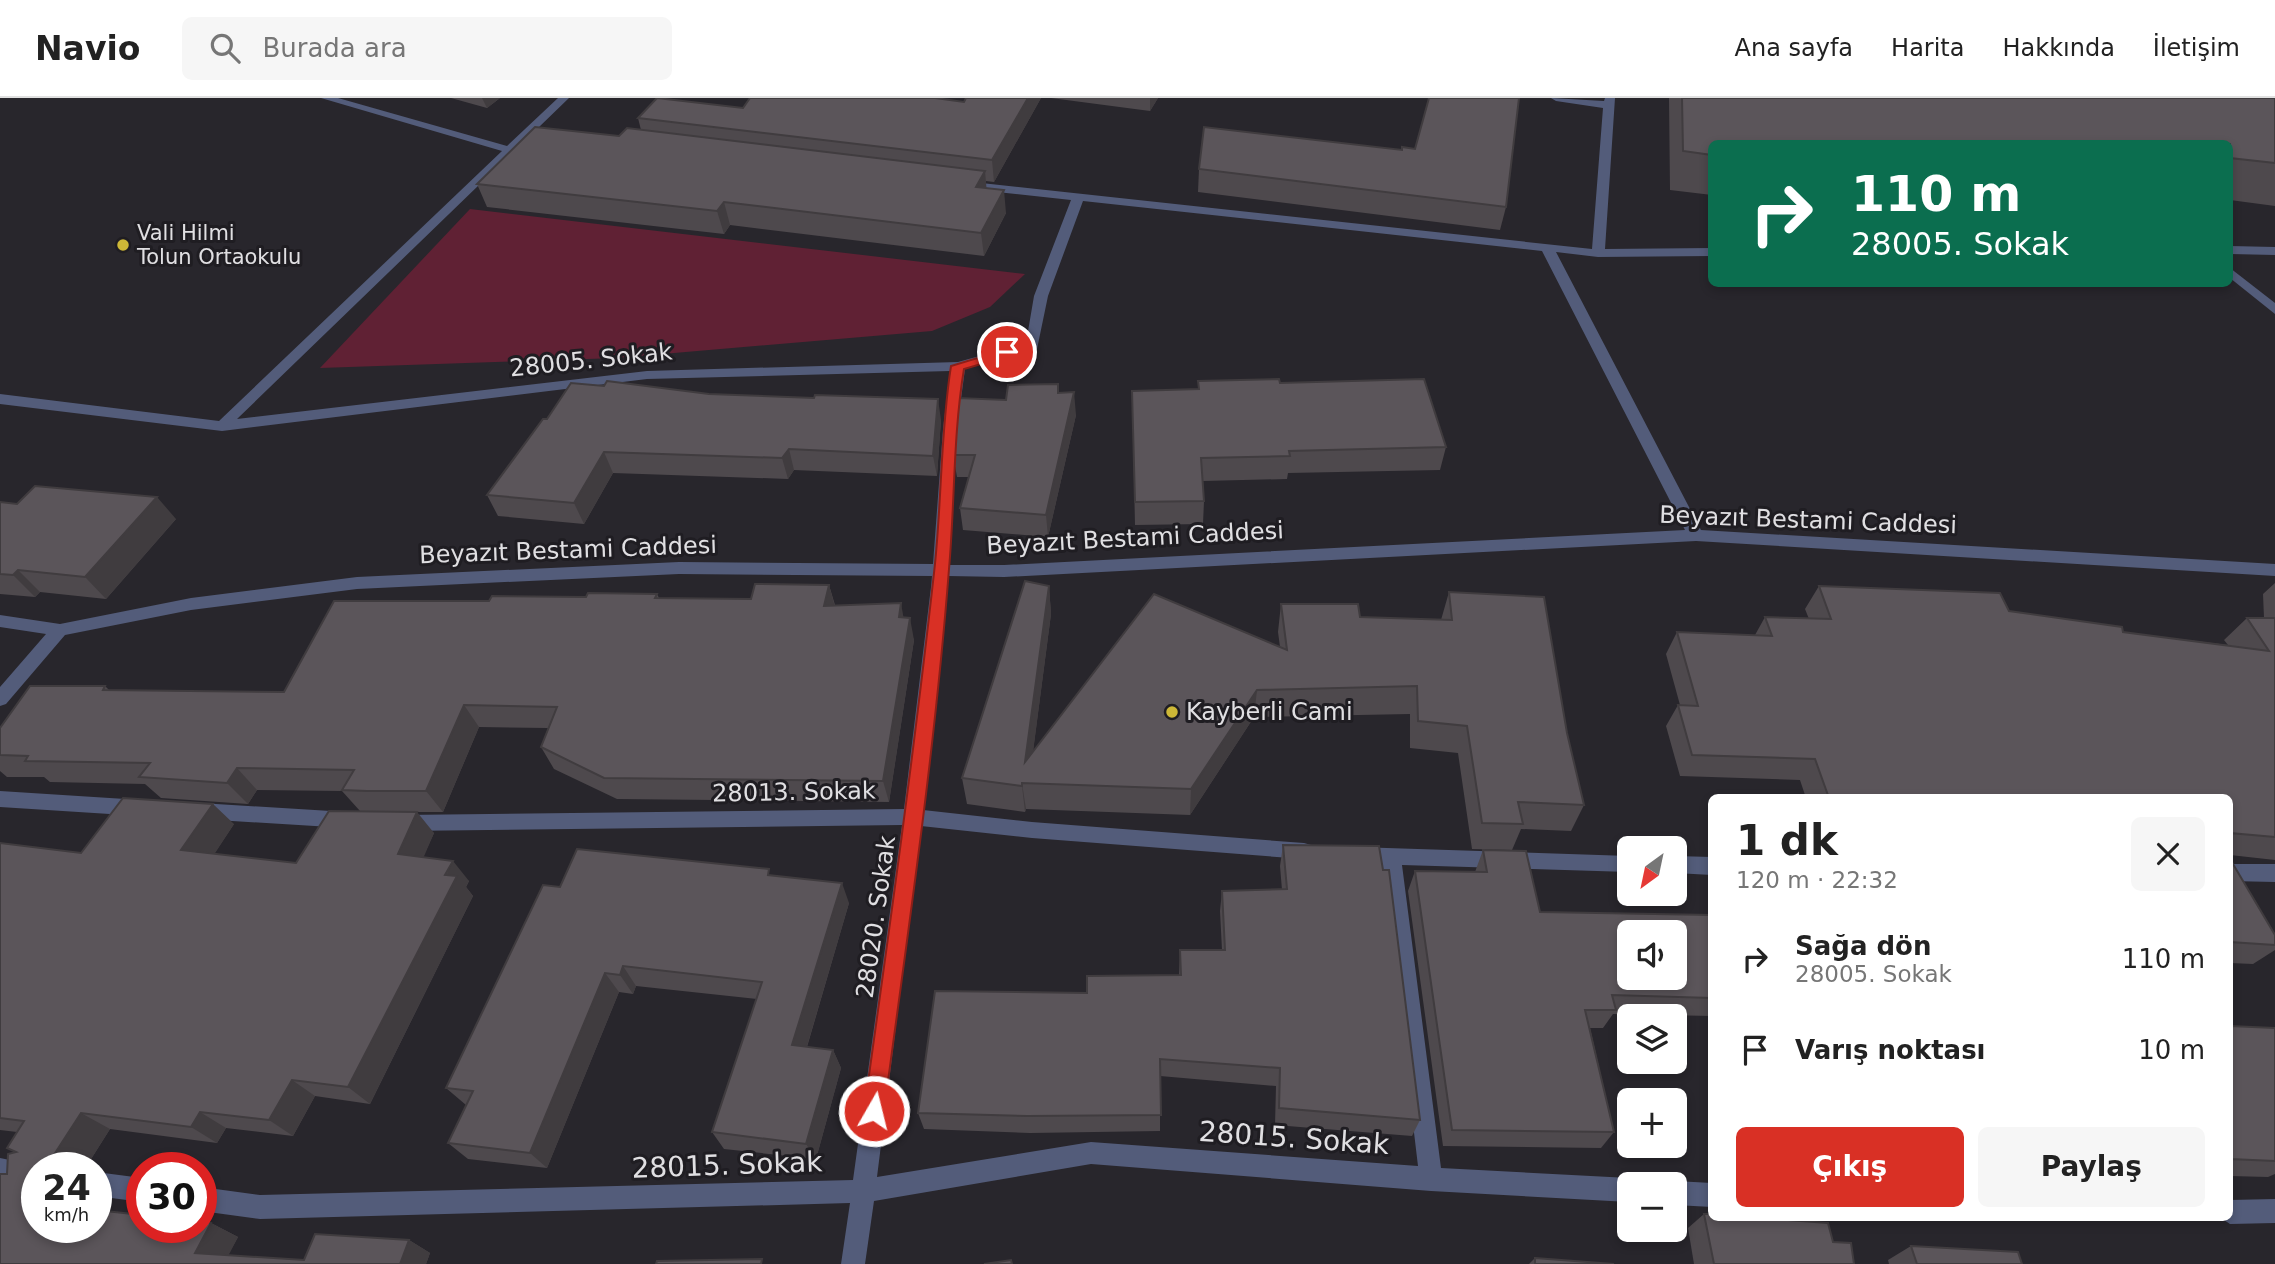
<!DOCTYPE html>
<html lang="tr">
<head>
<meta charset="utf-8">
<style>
	:root { --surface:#fff; --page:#f6f6f6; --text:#222; --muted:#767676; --line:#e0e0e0; --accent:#d93025 }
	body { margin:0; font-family:"DejaVu Sans",sans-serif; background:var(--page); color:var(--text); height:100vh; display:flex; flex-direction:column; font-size:26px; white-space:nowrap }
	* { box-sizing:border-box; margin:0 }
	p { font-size:23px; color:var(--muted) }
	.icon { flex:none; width:38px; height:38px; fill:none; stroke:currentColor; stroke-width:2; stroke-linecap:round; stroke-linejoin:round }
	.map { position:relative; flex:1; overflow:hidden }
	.panel { position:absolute; left:1708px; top:696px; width:525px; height:427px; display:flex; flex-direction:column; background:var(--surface); border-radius:10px; box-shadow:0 4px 10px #0003 }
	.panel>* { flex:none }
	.banner { position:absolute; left:1708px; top:42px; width:525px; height:147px; border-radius:10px; box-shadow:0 4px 10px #0003; background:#0b6e4f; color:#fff; overflow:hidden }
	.needle { width:46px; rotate:213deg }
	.fabs { position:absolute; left:1617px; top:738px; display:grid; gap:14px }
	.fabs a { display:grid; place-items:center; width:70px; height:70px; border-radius:10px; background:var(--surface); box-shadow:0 4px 10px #0003; font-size:35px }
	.speed { position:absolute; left:21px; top:1054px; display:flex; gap:14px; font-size:35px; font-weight:700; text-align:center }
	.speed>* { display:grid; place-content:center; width:91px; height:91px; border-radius:50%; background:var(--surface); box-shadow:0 4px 10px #0003; line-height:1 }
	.speed small { font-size:18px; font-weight:400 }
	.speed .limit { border:10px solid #d22; background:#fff; color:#111 }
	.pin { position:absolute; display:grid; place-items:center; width:60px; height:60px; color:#fff; margin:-30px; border:4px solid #fff; border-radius:50%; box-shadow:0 2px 7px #0007 }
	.me { position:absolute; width:77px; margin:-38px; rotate:8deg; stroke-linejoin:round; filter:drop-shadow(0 0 5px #0008) }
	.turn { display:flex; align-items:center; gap:24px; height:147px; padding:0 28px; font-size:32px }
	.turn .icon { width:91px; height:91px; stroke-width:2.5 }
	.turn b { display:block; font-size:49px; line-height:60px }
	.round { display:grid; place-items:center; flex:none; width:74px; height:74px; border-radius:10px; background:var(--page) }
	.summary { display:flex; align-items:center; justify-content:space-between; height:119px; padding:0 28px }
	h1 { font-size:42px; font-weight:700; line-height:52px }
	.button { display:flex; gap:14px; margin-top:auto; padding:14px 28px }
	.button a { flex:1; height:80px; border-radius:10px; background:var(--accent); color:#fff; font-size:28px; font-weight:700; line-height:80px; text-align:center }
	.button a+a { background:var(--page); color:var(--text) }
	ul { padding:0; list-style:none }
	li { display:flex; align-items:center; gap:21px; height:91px; padding:0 28px }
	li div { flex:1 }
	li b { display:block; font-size:26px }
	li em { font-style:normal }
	header { display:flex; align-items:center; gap:42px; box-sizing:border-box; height:98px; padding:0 35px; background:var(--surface); border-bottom:2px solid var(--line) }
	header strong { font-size:33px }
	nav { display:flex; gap:38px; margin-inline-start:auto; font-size:24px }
	.search { width:490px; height:63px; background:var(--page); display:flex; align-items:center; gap:18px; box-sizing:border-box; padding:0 24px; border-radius:10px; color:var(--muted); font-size:26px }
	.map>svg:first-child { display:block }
	.green { fill:#602134 }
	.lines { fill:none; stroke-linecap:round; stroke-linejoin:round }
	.street { fill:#535c7a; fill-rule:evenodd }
	.wall { fill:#4e494d }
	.shaded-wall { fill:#403c3f }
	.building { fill:#5b555a; stroke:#403c3f; stroke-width:2; fill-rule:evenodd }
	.route { fill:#d93025; stroke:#8d1f18; stroke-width:2 }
	.poi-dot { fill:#ceb837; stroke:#1f1d22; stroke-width:2.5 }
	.labels { text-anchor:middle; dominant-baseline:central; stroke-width:6; stroke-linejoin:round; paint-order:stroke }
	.far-poi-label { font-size:21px; fill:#e0dfe2; stroke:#1f1d22; text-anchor:start }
	.street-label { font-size:24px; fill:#e0dfe2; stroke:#1f1d22 }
	.poi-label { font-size:24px; fill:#e0dfe2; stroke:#1f1d22; text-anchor:start }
	.near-street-label { font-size:28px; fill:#e0dfe2; stroke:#1f1d22 }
</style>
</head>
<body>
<header>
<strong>Navio</strong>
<div class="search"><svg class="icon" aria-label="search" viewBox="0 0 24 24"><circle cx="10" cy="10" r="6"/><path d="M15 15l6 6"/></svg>Burada ara</div>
<nav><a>Ana sayfa</a><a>Harita</a><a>Hakkında</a><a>İletişim</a></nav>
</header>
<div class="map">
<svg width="2275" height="1166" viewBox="0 0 2275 1166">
	<rect width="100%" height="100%" fill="#28262c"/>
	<polygon class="green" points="470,111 1025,176 990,209 932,233 616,260 320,270"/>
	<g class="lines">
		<g class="street">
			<path d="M321 0H338L507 48 558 0H569L237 321 647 273 958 264 1026 245 1034 198 1071 102 959 90 957 87 963 83 1592 151 1603 10 1556 3 1551 0 1604 3 1605 0H1615L1605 151 1712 150V158L1598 159 1556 154 1701 432 2275 466V478L1696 443 1004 479 948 478 923 712 1032 724 1304 745 1311 747 1314 753 1311 759 1304 761 1032 740 921 728 877 1079 1091 1044 1418 1068 1382 766 1349 763 1346 757 1349 751 1356 749 1629 758V774L1402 767 1441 1070 1629 1080 1638 1087H1629V1104L1431 1093 1091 1066 874 1103 865 1166H841L850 1105 260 1121 201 1113V1089L260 1097 853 1082 902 727 403 733 396 731 393 725 396 719 403 717 904 711 931 489 932 478 679 476 357 491 191 512 65 537 6 606 0 608V589L46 536 0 529V517L60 526 191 500 357 479 679 464 933 466 943 331 950 273 647 281 222 333 0 306V296L219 323 502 53ZM1083 103 1542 153 1685 432 1004 467H949L957 331 965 271 1037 251 1048 198Z"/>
			<polygon points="2230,148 2275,149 2275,157 2230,156"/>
			<polygon points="2230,170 2275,205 2275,216 2230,180"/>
			<polygon points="0,693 141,702 148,704 150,710 148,716 141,718 0,709"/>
			<polygon points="200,705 347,714 354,716 357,722 354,728 347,730 200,721 193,719 191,713 193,707"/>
			<polygon points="1675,758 1712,759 1712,777 1675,775"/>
			<polygon points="2230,766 2275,766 2275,784 2230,783"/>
			<polygon points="0,1060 44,1069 37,1069 37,1089 0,1084"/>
			<polygon points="96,1074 142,1080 142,1104 96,1098"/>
			<polygon points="1675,1083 1712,1085 1712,1109 1675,1107 1675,1087 1667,1087"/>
			<polygon points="2275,1101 2275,1125 2230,1126 2221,1120 2230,1120 2230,1102"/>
		</g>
	</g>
	<g class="wall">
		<polygon points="451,0 500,0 487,10"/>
		<polygon points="966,0 1041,0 994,84 986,83 986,90 1006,115 984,158 730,127 724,136 487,109 477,86 641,32 638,20 743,10 964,4"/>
		<polygon points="1051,0 1158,0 1150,13"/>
		<polygon points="1669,0 2275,0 2275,108 2230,102 2230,46 1712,46 1712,97 1670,92"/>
		<polygon points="1199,71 1506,109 1500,132 1198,94"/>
		<polygon points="1198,283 1280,285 1446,349 1440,372 1288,375 1287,381 1203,383 1204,403 1203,426 1135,427 1132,293 1198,291"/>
		<polygon points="1058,295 1076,317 1048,439 963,432 960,410 969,379 957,379 953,357 1006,302"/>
		<polygon points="709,296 941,322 937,378 794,372 788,381 613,375 584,426 498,418 487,397 547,321"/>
		<polygon points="0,404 176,421 106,501 40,494 35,499 0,496"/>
		<polygon points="2275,485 2275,762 2230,757 2230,700 1806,700 1800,682 1680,678 1666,628 1678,607 1680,607 1666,556 1677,534 1755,537 1765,519 1809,521 1805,511 1819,488 2009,513 2123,534 2228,547 2224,542 2247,520 2264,520 2263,496"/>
		<polygon points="829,487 835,507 904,520 914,542 889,704 617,701 554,671 541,649 548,630 479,629 443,714 402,714 434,735 423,759 469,783 466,789 473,798 370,1006 315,998 293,1038 226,1030 217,1045 110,1031 86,1069 37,1069 37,1129 211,1125 238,1139 228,1157 304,1162 409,1142 430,1155 426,1166 0,1166 7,1076 16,1054 17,1034 0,1032 0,745 81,755 234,726 214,756 296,765 360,713 342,693 257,692 248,706 161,700 145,686 50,684 44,679 7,679 0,673 0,630 105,588 109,592 284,594 489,503 657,496 659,500 751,501"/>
		<polygon points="1049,488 1051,516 1033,653 1280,549 1278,534 1281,506 1360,519 1441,522 1449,494 1567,635 1584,707 1571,733 1521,731 1512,752 1472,751 1458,655 1410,650 1410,616 1254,619 1190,717 1026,711 1025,714 967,706 962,680"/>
		<polygon points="1283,747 1420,1022 1412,1038 1275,1027 1276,988 1160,978 1160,1033 1030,1035 924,1031 918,1015 1179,877 1180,852 1222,852 1220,813 1222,793 1282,792 1280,768"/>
		<polygon points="1483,752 1540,814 1712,817 1712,918 1613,916 1603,930 1590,930 1614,1034 1601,1050 1443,1048 1408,793 1415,773 1475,774"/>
		<polygon points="2230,761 2275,837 2275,852 2253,866 2230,865"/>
		<polygon points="772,777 849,805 807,949 833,952 841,970 816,1061 724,1051 712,1034 757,901 636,888 633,896 619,894 547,1070 468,1061 448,1045 466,1007 446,990 560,789"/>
		<polygon points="2230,928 2275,930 2275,1076 2268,1079 2230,1078"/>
		<polygon points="1704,1116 1833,1144 1854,1166 1694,1166 1688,1130"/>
		<polygon points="1911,1148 2022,1166 1889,1166 1888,1162"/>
		<polygon points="1535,1160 1614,1166 1529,1166"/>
	</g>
	<g class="shaded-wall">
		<polygon points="482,0 500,0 487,10"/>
		<polygon points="1028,0 1041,0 994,84 992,62"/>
		<polygon points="1150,0 1158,0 1150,13"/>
		<polygon points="985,73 987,96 976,89"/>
		<polygon points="1004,92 1006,115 984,158 981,135"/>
		<polygon points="724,104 730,127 724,136 717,113"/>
		<polygon points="1074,294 1076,317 1048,439 1046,417"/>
		<polygon points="938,301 941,322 937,378 933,358"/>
		<polygon points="789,351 794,372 788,381 782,360"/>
		<polygon points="604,354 613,375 584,426 574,405"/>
		<polygon points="157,399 176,421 106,501 85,479"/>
		<polygon points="18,472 40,494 35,499 13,477"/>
		<polygon points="829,487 835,509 824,508"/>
		<polygon points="1049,488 1051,516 1029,685 1025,664"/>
		<polygon points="901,505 905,528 899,519"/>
		<polygon points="910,520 914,542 889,704 883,683"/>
		<polygon points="1257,592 1254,619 1190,717 1191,691"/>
		<polygon points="464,607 479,629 443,714 426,693"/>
		<polygon points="237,670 257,692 248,706 227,685"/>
		<polygon points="1022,685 1026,711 1025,714 1022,688"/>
		<polygon points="213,706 234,726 204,772 181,752"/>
		<polygon points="417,714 434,735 416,777 398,756"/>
		<polygon points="453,763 469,783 466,789 473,798 370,1006 348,989"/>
		<polygon points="842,785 849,805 802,965 792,947"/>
		<polygon points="623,868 636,888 633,896 620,877"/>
		<polygon points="605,875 619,894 547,1070 530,1055"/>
		<polygon points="833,952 841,970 816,1061 806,1046"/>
		<polygon points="292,982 315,998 293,1038 269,1022"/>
		<polygon points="200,1014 226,1030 217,1045 191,1029"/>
		<polygon points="81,1015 110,1031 86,1069 46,1069"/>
		<polygon points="37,1084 37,1102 27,1098"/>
		<polygon points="211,1125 238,1139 224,1166 195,1155"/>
		<polygon points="409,1142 430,1155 426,1166 400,1166"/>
	</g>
	<g class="building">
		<polygon points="657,0 743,10 750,0 935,0 964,4 966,0 1028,0 992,62 638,20"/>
		<polygon points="1429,0 1519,0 1506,109 1199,71 1204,29 1402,52 1402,49 1415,51"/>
		<polygon points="1682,0 2275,0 2275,65 2230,60 2230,46 1712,46 1712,57 1683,53"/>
		<polygon points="535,29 619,38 627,30 985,73 976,89 1004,92 981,135 724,104 717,113 477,86"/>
		<polygon points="1279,281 1280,285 1424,281 1446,349 1289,353 1290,358 1201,360 1204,403 1135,404 1132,293 1199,291 1198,283"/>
		<polygon points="607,283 709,296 814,300 815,297 938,301 933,358 789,351 782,360 604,354 574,405 487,397 543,321 547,321 571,285 604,288"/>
		<polygon points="1058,286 1058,295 1074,294 1046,417 960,410 975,357 953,357 958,300 1006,302 1008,287"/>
		<polygon points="35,388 157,399 85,479 18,472 13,477 0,476 0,404 17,406"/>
		<polygon points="1025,483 1049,488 1025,664 1154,496 1287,552 1281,506 1358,506 1360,519 1452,522 1449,494 1544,499 1567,635 1584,707 1518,704 1523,726 1482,725 1467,628 1418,623 1417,588 1257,592 1191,691 1022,685 1022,688 962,680"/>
		<polygon points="755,486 829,487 824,508 901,505 899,519 910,520 883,683 604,680 541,649 557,609 464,607 426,693 367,693 342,692 354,672 237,670 227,685 139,679 150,665 25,663 28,658 0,657 0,630 30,588 105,588 103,592 284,594 334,503 489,503 492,498 586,499 588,495 657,496 655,500 751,501"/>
		<polygon points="1819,488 2000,495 2009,513 2122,529 2123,534 2269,553 2247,520 2275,520 2275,739 2230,735 2230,700 1829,700 1815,661 1692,657 1678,607 1698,608 1677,534 1772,538 1765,519 1831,521"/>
		<polygon points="123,700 213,706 181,752 296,765 329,713 417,714 398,756 453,763 445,777 457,778 348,989 292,982 269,1022 200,1014 191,1029 81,1015 46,1069 37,1069 37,1084 27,1098 37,1099 37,1129 96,1129 96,1112 142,1117 142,1129 201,1129 201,1124 211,1125 195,1155 304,1162 315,1136 409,1142 400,1166 0,1166 0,1076 7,1076 8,1056 16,1054 7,1050 24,1023 0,1020 0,745 81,755"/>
		<polygon points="1283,747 1379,748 1383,772 1389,772 1420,1022 1279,1010 1280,970 1160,961 1161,1017 1027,1018 918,1015 935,893 1087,895 1087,878 1181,877 1180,852 1225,852 1222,793 1287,791"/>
		<polygon points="577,751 769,771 768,777 842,785 792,947 833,952 806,1046 712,1034 762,884 623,868 620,877 605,875 530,1055 448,1045 473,993 446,990 543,787 560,789"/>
		<path d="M1483 752 1526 753 1540 814 1712 817V900L1612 897 1616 912H1585L1614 1034 1452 1032 1415 773 1487 774ZM1629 835H1675V880H1629Z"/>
		<polygon points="2230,761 2275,837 2275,847 2230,844"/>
		<polygon points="2230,928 2275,930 2275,1063 2230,1061"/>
		<polygon points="1704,1116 1712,1116 1712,1120 1761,1120 1828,1125 1833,1144 1851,1145 1854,1166 1714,1166"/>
		<polygon points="1911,1148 2018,1154 2022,1166 1917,1166"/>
		<polygon points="1535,1160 1614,1166 1535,1166"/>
		<polygon points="762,1161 761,1166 656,1166 657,1163"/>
		<polygon points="1011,1162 1012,1166 984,1166"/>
	</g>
	<path class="route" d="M1007 251 1013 254 1012 257 964 271C953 337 955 404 949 471 935 652 908 833 884 1013L881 1020 874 1023 867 1020 864 1013C889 834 914 655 934 475 942 406 940 337 951 268Z"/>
	<g class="poi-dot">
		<circle cx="123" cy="147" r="7"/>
		<circle cx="1172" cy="614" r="7"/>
	</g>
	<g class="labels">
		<g class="far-poi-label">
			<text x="137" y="135">Vali Hilmi<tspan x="137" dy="24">Tolun Ortaokulu</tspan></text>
		</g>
		<g class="street-label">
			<text transform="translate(591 262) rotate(-6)">28005. Sokak</text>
			<text transform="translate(1808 422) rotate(2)">Beyazıt Bestami Caddesi</text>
			<text transform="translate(1135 440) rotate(-3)">Beyazıt Bestami Caddesi</text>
			<text transform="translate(568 452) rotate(-2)">Beyazıt Bestami Caddesi</text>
			<text transform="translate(794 694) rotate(-1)">28013. Sokak</text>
			<text transform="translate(876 819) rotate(-82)">28020. Sokak</text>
		</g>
		<g class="poi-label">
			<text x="1186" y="614">Kayberli Cami</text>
		</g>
		<g class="near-street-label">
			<text transform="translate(1294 1040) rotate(4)">28015. Sokak</text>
			<text transform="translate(727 1067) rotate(-2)">28015. Sokak</text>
		</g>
	</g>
</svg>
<div class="fabs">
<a><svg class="needle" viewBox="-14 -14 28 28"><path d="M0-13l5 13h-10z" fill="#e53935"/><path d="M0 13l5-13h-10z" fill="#767676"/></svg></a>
<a><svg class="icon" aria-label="sound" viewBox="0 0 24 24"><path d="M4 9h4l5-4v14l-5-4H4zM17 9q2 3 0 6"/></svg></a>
<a><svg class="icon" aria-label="layers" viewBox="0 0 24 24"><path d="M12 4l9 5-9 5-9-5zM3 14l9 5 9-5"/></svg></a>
<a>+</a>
<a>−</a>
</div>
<div class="speed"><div>24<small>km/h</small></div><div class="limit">30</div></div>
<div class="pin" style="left:1007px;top:254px;background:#d93025"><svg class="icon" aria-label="arrive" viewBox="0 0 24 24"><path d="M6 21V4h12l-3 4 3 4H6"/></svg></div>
<svg class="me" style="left:874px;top:1013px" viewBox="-20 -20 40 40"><circle r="17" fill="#d93025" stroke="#fff" stroke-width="3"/><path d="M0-11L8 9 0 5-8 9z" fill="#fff"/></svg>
<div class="banner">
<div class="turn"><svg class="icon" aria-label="right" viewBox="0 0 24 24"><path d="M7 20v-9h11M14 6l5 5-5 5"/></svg><div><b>110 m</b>28005. Sokak</div></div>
</div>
<section class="panel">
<div class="summary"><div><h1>1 dk</h1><p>120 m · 22:32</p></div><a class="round"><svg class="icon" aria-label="close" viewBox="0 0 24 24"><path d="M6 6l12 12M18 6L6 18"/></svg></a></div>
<ul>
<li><svg class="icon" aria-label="right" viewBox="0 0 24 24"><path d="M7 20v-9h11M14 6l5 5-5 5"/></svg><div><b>Sağa dön</b><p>28005. Sokak</p></div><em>110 m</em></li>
<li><svg class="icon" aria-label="arrive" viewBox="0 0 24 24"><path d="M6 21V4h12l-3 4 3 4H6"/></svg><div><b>Varış noktası</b></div><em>10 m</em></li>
</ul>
<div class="button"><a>Çıkış</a><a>Paylaş</a></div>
</section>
</div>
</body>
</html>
